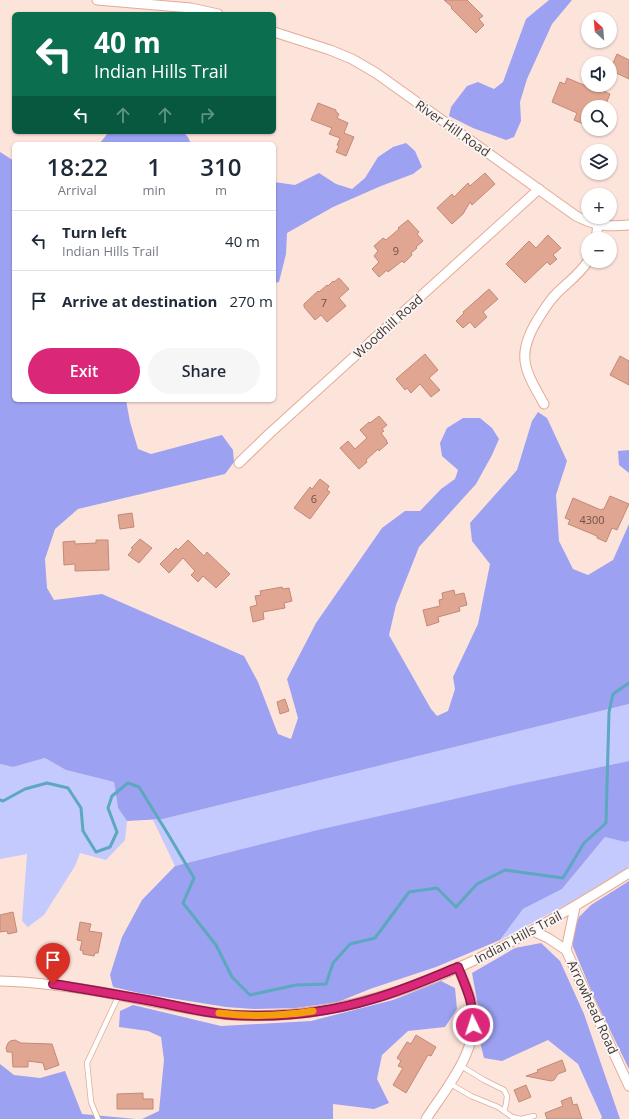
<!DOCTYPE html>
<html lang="en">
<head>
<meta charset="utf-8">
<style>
	:root { --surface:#fff; --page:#f6f6f7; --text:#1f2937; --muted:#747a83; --line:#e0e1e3; --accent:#db2777 }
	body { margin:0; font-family:"Open Sans",sans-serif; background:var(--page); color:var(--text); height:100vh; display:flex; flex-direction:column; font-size:15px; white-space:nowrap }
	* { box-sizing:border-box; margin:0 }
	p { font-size:13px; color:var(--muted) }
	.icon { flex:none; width:22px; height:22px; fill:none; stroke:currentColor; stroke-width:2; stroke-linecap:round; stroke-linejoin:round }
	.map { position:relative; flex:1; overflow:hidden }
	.side { position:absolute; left:12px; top:142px; width:264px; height:260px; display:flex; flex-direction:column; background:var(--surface); border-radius:6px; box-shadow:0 1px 3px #0004 }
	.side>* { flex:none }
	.guide { position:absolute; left:12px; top:12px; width:264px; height:122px; border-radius:6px; box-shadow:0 1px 3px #0004; background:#0b6e4f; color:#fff; overflow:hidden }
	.needle { width:26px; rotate:334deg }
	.tools { position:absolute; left:581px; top:12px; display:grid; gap:8px }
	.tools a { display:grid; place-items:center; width:36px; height:36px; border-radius:50%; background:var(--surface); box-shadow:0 1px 3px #0004; font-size:20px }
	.pin { position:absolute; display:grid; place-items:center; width:34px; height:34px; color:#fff; margin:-41px -17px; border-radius:50% 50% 50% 0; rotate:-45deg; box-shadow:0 0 4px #0007 }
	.pin .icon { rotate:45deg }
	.me { position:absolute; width:44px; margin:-22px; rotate:356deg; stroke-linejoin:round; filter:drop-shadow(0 0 3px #0008) }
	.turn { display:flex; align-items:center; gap:14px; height:84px; padding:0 16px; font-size:18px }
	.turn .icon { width:52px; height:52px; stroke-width:2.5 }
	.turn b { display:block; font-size:28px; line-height:34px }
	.lanes { display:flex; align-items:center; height:38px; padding:0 16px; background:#0003; justify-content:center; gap:20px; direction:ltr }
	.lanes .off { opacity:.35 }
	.eta { display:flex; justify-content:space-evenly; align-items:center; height:68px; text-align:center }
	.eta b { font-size:24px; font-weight:600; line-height:28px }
	.action { display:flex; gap:8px; margin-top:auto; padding:8px 16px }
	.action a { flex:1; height:46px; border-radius:24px; background:var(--accent); color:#fff; font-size:16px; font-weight:600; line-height:46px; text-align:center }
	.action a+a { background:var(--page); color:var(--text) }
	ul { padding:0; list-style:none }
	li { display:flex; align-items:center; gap:12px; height:60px; padding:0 16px; border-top:1px solid var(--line) }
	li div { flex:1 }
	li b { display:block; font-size:15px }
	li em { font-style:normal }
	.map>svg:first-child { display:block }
	.green { fill:#c4c9fe }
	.forest { fill:#9ca1f2 }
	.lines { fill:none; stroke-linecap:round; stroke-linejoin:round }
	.stream { stroke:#5ca8be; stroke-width:3 }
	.building { fill:#e0a692; stroke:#c28a77 }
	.service-casing { stroke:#e4aa95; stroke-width:6 }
	.minor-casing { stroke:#e4aa95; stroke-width:11 }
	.service { stroke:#fff; stroke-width:4.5 }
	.minor { stroke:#fff; stroke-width:9 }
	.route-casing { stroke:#8e194d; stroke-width:10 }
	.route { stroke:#db2777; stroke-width:7 }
	.slow { stroke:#f59e0b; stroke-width:7 }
	.labels { text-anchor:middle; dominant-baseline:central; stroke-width:3.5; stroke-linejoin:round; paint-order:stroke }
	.number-label { font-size:11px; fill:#705045 }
	.street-label { font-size:13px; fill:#4b332b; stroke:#f7f7f7 }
</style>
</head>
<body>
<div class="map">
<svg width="629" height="1119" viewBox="0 0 629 1119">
	<rect width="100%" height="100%" fill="#fde4db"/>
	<g class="green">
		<path d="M629 704V761C477 793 325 828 175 866L153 820 163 819Z"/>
		<polygon points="45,758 66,770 114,782 118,808 127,821 125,840 106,860 80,853 75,866 44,915 28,927 22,921 27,854 0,859 0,764 13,767"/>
		<polygon points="605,837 625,842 629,841 629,867 571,902 500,940 523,909 562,889"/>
	</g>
	<g class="forest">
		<polygon points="549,0 572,0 552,24 527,79 520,102 521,121 514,137 506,140 473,128 449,116 451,107 467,86 478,82 494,89 503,82 526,19"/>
		<polygon points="114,132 183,132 188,137 191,144 99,144 108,133"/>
		<polygon points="406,143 415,151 422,167 413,174 381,186 333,207 287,233 286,254 279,282 274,283 274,182 295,185 319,173 336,184 352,189 365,178 378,157 393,147"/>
		<polygon points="0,152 14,161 14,400 126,400 130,422 138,449 151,454 222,435 233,450 234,462 225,474 78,509 55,529 45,559 47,588 54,600 102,594 244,656 258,682 278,734 291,739 298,718 287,679 316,623 382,528 405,511 420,511 441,489 455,479 458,470 442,456 440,443 447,428 463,418 480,418 492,428 499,439 492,455 476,484 419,547 396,605 389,635 431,709 437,716 448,711 455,689 453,677 478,624 490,564 472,541 470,523 517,470 532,421 538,412 547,418 567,461 556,495 559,541 573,569 588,575 613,560 629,524 629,704 163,819 127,821 118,808 114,782 66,770 45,758 13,767 0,764"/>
		<polygon points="629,450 629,473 619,465 618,451"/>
		<polygon points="629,761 629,841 625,842 605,837 562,889 523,909 500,940 436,967 370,989 338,1002 296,1008 254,1009 226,1007 139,993 113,987 110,975 122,937 142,900 175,866 318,830 515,785"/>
		<polygon points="629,881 629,1069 593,995 573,947 572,935 579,917 591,905"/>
		<polygon points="541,943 560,961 584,1014 620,1119 601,1119 602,1117 578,1064 548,1040 502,1061 484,1058 478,1034 478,1006 472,973 515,948"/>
		<polygon points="441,981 455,988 457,1009 445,1027 408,1031 382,1055 377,1079 389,1103 374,1109 333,1104 333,1119 142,1119 159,1111 164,1060 161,1037 148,1031 119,1027 120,1011 133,1005 221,1026 311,1021 393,1000"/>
		<polygon points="0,1064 14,1075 40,1078 65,1071 82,1114 136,1119 0,1119"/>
	</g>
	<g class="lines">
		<polyline class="stream" points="0,800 3,801 25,789 47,783 68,788 81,808 83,831 96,852 110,847 117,832 108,808 112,796 128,783 139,787 168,834 194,878 183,903 216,945 232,977 250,995 296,985 326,984 333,963 350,944 375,938 409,892 437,888 456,907 477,884 505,870 563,878 584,843 606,823 609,712 613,694 629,683"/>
	</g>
	<g class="building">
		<polygon points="444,0 467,0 483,16 479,19 484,25 476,33 451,8 452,7"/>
		<polygon points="617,54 629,60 629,79 610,70"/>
		<polygon points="567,78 591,88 593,85 608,85 605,92 610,94 606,104 601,102 599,107 588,107 588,126 574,120 577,113 552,102 560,82 565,84"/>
		<polygon points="318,103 336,110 336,112 339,114 337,118 348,123 344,133 354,137 346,156 336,152 339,146 337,145 340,138 329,134 332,128 311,120"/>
		<polygon points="485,173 495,184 472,205 470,202 463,214 452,224 437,208 452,194 454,197 468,183 470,186"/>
		<polygon points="408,220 419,232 417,234 423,241 416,247 417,248 411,253 412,255 404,263 402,261 388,272 387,270 379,277 372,269 379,262 374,256 378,251 374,246 383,238 386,240 399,229 398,228"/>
		<polygon points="548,235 561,248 553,255 557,259 550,265 547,262 525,283 506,264 529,241 536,248"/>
		<polygon points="339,278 349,289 339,298 346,306 327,322 321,315 315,320 304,307 304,304 318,291 319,292 327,285 328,286 333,281 334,282"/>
		<polygon points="489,289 498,299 483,312 487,317 475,328 470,322 463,328 456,321 464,313 463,312"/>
		<polygon points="425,354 438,370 429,378 440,390 431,397 420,384 411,393 407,388 405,390 396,379"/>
		<polygon points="620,356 629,361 629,385 610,375"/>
		<polygon points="379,416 387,425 382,429 384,431 381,433 387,441 386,442 388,443 379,451 378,449 366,460 367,462 359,469 340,448 348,441 355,449 367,438 360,430 369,422 370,423"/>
		<polygon points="320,479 329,486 327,490 330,492 310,519 294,508 310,487 312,489"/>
		<polygon points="610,496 629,504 617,530 612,528 606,542 597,538 597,536 568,524 570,520 565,518 573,498 601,510 602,509 604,509"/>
		<polygon points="132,513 134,527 120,529 118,515"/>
		<polygon points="140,539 152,548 139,563 128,555 133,549 131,548"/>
		<polygon points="96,540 108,540 109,570 75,571 75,564 64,565 63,542 75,541 75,544 96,543"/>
		<polygon points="188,540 204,556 207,552 230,574 216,588 203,576 198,582 191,575 195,571 183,558 169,573 160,564 176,548 178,550"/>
		<polygon points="282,587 283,589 289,588 292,601 284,603 285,608 263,612 264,619 253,622 250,607 257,605 255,596 261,595 260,591"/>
		<polygon points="454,590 455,595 464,593 467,605 459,607 460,611 438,617 439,622 427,626 423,610 440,606 439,600 443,599 442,593"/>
		<polygon points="285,699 289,711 280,714 277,702"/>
		<polygon points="13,912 17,932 8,934 7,931 0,932 0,915"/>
		<polygon points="80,922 91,924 89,931 102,933 98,953 95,953 94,956 83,954 83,951 80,950 82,941 77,940"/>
		<polygon points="416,1035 436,1047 431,1056 428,1055 406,1093 393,1085 403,1068 398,1066 401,1061 397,1058 407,1042 411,1044"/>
		<polygon points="15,1040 21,1043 52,1044 59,1065 45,1070 43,1063 28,1061 28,1067 13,1067 12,1052 7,1052 6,1048 8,1043 10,1041"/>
		<polygon points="562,1060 566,1071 558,1074 554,1080 551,1081 526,1076 538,1072 537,1070"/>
		<polygon points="526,1085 531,1097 519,1102 514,1090"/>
		<polygon points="143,1093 143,1099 153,1099 153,1109 117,1109 117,1094"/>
		<polygon points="571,1097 573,1105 577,1104 582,1119 547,1119 545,1113 563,1106 561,1101"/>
	</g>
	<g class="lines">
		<g class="service-casing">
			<g id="service">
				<polyline points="461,1066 484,1080 504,1090 507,1096 506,1104 504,1111"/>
				<polyline points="449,1083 471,1096 498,1107 512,1117 521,1119 534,1116"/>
				<polyline points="98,1119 91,1102 87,1063 119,995"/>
			</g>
		</g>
		<g class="minor-casing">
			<g id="minor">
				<polyline points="97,0 191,8 218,14"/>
				<path d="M274 32 330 50 352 59 376 73 576 216C595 226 609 227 629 225"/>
				<polyline points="596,239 598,225"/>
				<path d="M544 404C525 370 515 356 538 319 543 311 549 301 556 294 567 283 580 274 588 261"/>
				<polyline points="239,463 270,433 539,189"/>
				<polyline points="533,931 548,938 566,950 629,1086"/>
				<polyline points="566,950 575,907"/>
				<path d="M0 981C38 982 75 987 112 994 152 1001 191 1011 231 1015 259 1017 289 1015 317 1011 431 993 533 933 629 873"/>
				<path d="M426 1119C447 1087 480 1049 473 1008 470 994 463 980 458 967"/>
			</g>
		</g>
		<use href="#service" class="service"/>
		<use href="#minor" class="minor"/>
	</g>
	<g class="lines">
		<g class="route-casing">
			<path id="route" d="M53 984C86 989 119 995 152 1001 178 1006 205 1013 232 1015 280 1018 331 1012 376 998 404 990 431 978 458 967 466 987 474 1003 473 1025"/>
		</g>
		<use href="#route" class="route"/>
		<path class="slow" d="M219 1013C250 1017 282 1016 313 1011"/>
	</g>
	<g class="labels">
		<g class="number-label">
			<text x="396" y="250">9</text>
			<text x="324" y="302">7</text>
			<text x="314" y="498">6</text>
			<text x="592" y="519">4300</text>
		</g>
		<g class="street-label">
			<text transform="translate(453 128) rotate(35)">River Hill Road</text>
			<text transform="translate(388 326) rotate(-42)">Woodhill Road</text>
			<text transform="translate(518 937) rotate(-28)">Indian Hills Trail</text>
			<text transform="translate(593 1007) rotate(65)">Arrowhead Road</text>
		</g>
	</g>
</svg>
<div class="tools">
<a><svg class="needle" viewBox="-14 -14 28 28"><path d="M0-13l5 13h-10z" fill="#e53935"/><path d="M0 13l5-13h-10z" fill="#747a83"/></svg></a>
<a><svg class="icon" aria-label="sound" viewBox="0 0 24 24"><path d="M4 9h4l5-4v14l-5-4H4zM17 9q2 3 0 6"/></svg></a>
<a><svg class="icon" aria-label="search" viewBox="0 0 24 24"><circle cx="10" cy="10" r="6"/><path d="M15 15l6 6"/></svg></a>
<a><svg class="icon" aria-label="layers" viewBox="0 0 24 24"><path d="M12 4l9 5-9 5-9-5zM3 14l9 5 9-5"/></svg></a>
<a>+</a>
<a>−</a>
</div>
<div class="pin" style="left:53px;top:984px;background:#d93025"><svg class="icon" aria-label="arrive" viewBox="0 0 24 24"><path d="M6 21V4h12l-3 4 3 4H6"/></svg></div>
<svg class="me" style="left:473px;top:1025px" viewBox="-20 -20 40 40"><circle r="17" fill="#db2777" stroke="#fff" stroke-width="3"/><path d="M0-11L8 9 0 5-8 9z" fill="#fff"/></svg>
<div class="guide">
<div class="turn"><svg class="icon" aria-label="left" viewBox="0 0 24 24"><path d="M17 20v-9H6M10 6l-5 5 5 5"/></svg><div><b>40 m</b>Indian Hills Trail</div></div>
<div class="lanes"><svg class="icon" aria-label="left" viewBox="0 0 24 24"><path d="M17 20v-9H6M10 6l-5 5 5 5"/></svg><svg class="icon off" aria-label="ahead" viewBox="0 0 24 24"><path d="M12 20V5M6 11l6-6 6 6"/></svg><svg class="icon off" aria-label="ahead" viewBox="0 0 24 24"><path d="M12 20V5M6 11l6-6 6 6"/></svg><svg class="icon off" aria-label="right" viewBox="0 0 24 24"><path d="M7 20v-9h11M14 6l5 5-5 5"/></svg></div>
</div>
<section class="side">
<div class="eta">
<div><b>18:22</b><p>Arrival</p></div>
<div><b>1</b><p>min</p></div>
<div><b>310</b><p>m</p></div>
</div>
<ul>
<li><svg class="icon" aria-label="left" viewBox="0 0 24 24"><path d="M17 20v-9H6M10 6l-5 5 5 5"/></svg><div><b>Turn left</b><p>Indian Hills Trail</p></div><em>40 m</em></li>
<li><svg class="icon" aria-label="arrive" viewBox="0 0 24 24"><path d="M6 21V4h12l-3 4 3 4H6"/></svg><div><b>Arrive at destination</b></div><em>270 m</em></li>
</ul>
<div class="action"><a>Exit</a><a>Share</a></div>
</section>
</div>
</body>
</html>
